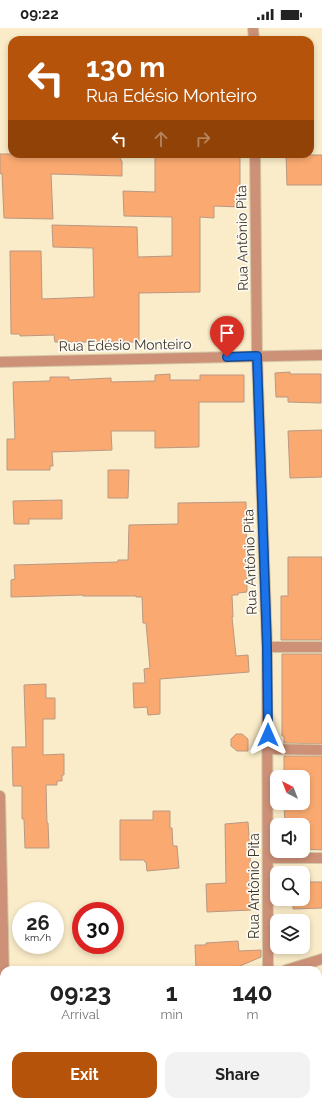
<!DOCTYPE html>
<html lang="en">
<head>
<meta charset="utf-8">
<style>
	:root { --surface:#fff; --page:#f2f2f2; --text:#222; --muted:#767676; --accent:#b45309 }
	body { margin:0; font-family:Raleway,sans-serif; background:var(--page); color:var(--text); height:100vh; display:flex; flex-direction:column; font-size:15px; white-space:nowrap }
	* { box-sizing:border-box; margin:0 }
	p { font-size:13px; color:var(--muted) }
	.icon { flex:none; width:22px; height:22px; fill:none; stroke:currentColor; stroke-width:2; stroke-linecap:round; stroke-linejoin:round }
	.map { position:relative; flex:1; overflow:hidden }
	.drawer { position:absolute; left:0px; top:938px; width:322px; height:140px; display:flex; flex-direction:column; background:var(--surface); border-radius:12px 12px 0 0; box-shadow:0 2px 6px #0003 }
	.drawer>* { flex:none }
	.top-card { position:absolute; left:8px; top:8px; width:306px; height:122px; border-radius:12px; box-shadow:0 2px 6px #0003; background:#b45309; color:#fff; overflow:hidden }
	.needle { width:26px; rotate:318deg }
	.tools { position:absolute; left:270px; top:742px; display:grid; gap:8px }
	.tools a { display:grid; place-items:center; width:40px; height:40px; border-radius:8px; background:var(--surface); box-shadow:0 2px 6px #0003; font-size:20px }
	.speed { position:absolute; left:12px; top:874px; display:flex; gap:8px; font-size:20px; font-weight:700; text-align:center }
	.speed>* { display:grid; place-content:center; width:52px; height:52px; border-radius:50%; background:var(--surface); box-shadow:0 2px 6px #0003; line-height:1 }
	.speed small { font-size:10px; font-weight:400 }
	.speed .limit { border:6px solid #d22; background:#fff; color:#111 }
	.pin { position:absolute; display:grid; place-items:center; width:34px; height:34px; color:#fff; margin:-41px -17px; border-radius:50% 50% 50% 0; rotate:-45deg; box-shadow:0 0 4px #0007 }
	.pin .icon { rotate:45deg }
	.me { position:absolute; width:44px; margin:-22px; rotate:0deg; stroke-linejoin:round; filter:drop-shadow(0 0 3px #0008) }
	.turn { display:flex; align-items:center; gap:14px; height:84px; padding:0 12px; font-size:18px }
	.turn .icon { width:52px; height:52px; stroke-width:2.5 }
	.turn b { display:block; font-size:28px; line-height:34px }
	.lanes { display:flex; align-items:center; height:38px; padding:0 12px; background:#0003; justify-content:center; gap:20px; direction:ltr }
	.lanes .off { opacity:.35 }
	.eta { display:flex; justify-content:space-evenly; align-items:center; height:68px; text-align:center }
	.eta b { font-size:24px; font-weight:700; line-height:28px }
	.primary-button { display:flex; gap:8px; margin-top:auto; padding:8px 12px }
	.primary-button a { flex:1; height:46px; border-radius:12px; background:var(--accent); color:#fff; font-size:16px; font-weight:700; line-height:46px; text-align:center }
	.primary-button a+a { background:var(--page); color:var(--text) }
	.status { display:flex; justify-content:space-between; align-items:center; height:28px; padding:0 20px; background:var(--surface); direction:ltr }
	.status svg { height:11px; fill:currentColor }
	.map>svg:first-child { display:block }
	.forest { fill:#a0c873 }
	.building { fill:#faaa71; stroke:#b99883 }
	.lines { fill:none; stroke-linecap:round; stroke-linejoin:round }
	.minor-casing { stroke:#d4c8a8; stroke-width:12 }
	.minor { stroke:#cd9178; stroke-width:10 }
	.route-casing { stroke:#114b97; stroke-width:10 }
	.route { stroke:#1a73e8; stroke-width:7 }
	.labels { text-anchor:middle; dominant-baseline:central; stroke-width:3.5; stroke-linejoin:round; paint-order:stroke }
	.street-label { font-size:14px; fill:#3e382a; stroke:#fdfaf3 }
</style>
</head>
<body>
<div class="status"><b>09:22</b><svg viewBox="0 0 49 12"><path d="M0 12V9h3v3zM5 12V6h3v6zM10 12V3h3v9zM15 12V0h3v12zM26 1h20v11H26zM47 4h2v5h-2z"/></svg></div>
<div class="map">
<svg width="322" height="1078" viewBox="0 0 322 1078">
	<rect width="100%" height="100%" fill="#faecc8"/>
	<polygon class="forest" points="322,948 322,1078 5,1078 0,1068 0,1049 4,1047 4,1074 318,1074 318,949"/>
	<g class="building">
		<polygon points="0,126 120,126 121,133 122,133 122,148 51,146 53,191 4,190 2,145 0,146"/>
		<polygon points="155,126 240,126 240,179 214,178 214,190 200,189 200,264 139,265 139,314 55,314 54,307 20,308 20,306 11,306 10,223 41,223 42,271 94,269 93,220 53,219 52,197 137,199 138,229 172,228 172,189 124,188 123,163 155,164"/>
		<polygon points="286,127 322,127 322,157 287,157"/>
		<polygon points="290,344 290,346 321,346 321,375 288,374 288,369 276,369 275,345"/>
		<polygon points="170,346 170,352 200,352 200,347 244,347 244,374 199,374 199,419 155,420 155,403 111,403 112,422 52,424 53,438 50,438 50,442 7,442 7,411 15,411 13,354 50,353 50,349 69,349 69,352 111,350 111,354 155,353 155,347"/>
		<polygon points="322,402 322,449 290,450 288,403"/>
		<polygon points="108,442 129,442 128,470 108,470"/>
		<polygon points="62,472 62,491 29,491 29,496 14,496 13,473"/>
		<polygon points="246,474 247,564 238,565 238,567 232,567 233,589 232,589 236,628 248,627 249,644 160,651 160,686 148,687 147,679 134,680 133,655 145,655 144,641 150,640 146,595 143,595 142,569 136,569 136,568 83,568 83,567 11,569 11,552 15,551 14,537 118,534 118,532 128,532 129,497 178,496 178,475"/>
		<polygon points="288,529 322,529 322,612 281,612 281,568 288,568"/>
		<polygon points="282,626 322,626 322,716 284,715 284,708 282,708"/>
		<polygon points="46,656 46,670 55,670 55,691 43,691 43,727 64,726 64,747 62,747 62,753 57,753 57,757 46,757 47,795 48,795 49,820 25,820 24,791 22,791 22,758 13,758 12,719 26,719 24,657"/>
		<polygon points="236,706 242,706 248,711 248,723 237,723 231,718 231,711"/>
		<polygon points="284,728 322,728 322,822 303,821 303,797 285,797 284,775 303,775 303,749 284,749"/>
		<polygon points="153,783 170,783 170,800 172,800 173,818 177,818 179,840 147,843 146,834 145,834 144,832 120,832 120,792 153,792"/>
		<polygon points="248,794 250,820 251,882 207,884 206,856 226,855 225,796"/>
		<polygon points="291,842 309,842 310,854 322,854 322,880 293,881 293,871 303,871 303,845 291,845"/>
		<polygon points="238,913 239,923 261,922 261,929 233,941 196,942 195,917 206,917 206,915"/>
	</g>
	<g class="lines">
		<g class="minor-casing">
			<g id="minor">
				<polyline points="253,0 254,12"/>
				<polyline points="255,126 257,328 267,619 268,942"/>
				<polyline points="0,334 322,327"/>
				<polyline points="267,619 322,619"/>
				<polyline points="268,721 322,722"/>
				<polyline points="0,768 4,951"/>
				<polyline points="268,830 322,830"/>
				<polyline points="286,942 322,931"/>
				<polyline points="0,1028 4,1026"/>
			</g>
		</g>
		<use href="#minor" class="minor"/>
	</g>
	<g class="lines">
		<g class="route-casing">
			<polyline id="route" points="227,329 257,328 267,619 268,707"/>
		</g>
		<use href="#route" class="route"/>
	</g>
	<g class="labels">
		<g class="street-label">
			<text transform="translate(242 210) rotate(-91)">Rua Antônio Pita</text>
			<text transform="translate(125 317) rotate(-1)">Rua Edésio Monteiro</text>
			<text transform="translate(250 534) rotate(-92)">Rua Antônio Pita</text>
			<text transform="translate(254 858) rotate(-90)">Rua Antônio Pita</text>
		</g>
	</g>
</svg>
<div class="tools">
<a><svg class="needle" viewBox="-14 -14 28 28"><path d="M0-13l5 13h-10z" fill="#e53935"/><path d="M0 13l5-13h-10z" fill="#767676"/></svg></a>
<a><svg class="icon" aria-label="sound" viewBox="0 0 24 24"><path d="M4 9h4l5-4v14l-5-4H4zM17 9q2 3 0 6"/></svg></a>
<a><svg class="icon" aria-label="search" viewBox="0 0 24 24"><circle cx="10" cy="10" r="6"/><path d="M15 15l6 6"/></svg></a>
<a><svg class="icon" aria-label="layers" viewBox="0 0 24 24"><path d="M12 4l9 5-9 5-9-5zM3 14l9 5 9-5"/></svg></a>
</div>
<div class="speed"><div>26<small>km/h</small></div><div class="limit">30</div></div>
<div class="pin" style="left:227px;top:329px;background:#d93025"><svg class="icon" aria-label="arrive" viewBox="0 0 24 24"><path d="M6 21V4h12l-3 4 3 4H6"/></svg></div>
<svg class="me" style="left:268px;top:707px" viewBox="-20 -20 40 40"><path d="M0-17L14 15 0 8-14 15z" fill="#1a73e8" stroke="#fff" stroke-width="4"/></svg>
<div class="top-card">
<div class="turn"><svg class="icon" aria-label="left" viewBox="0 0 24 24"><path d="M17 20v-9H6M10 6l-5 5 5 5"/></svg><div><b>130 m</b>Rua Edésio Monteiro</div></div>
<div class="lanes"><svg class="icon" aria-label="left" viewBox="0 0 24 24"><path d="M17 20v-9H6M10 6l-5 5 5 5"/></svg><svg class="icon off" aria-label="ahead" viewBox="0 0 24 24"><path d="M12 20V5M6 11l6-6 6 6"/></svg><svg class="icon off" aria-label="right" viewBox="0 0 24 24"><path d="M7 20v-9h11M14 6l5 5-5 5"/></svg></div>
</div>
<section class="drawer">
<div class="eta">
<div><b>09:23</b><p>Arrival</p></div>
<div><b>1</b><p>min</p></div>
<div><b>140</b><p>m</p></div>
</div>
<div class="primary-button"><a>Exit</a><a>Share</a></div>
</section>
</div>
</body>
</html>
